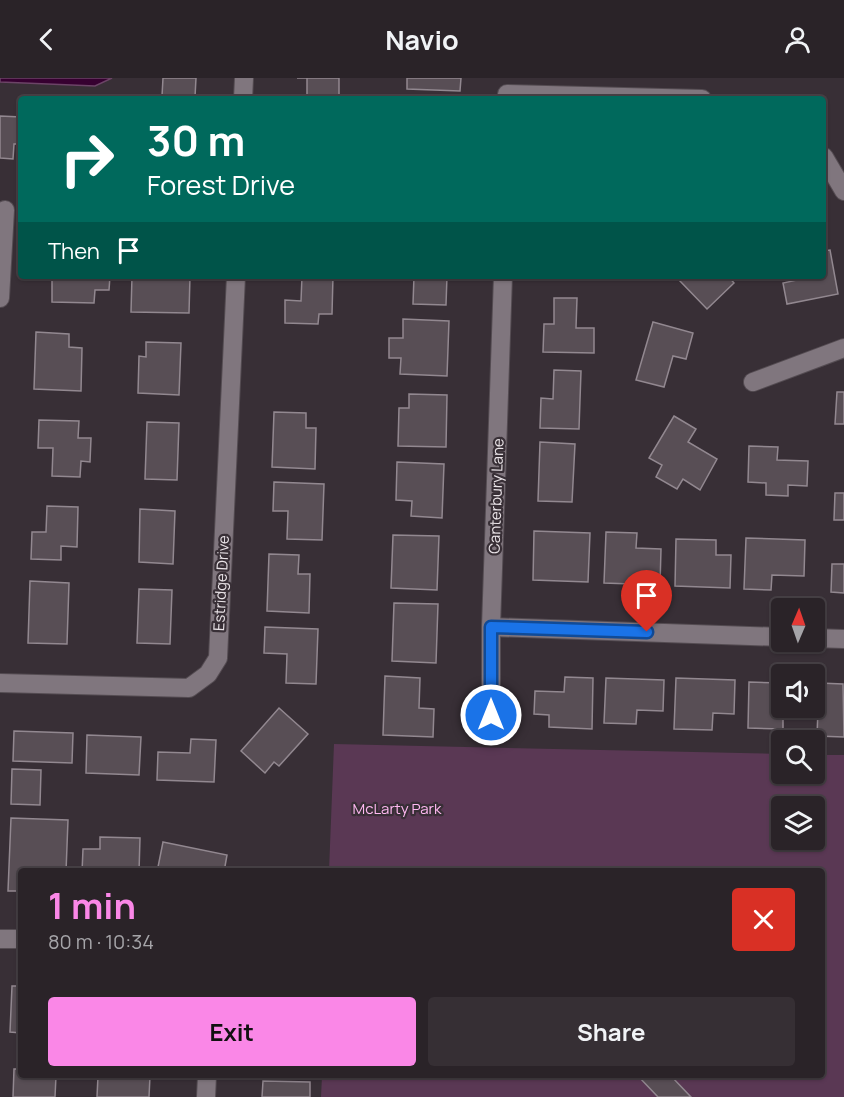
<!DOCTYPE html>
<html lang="en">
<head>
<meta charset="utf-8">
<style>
	:root { --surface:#2a2328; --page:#362f34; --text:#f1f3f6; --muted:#a5a4a8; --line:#464045; --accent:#fa87e7 }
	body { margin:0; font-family:Manrope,sans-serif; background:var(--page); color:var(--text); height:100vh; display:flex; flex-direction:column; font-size:22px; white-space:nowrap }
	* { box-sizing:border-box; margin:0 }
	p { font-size:20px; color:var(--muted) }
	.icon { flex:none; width:33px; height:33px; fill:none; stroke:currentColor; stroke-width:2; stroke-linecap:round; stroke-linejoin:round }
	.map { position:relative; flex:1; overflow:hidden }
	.details { position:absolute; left:18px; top:790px; width:807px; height:210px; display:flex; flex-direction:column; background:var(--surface); border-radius:6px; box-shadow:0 2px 4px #0004,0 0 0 2px var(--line) }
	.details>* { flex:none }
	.hud { position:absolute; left:18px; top:18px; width:808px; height:183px; border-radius:6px; box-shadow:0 2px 4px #0004,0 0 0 2px var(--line); background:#00695c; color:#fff; overflow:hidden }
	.needle { width:39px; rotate:2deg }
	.controls { position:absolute; left:771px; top:520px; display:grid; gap:12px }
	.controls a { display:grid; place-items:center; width:54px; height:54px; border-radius:6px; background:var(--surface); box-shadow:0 2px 4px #0004,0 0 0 2px var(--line); font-size:30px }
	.pin { position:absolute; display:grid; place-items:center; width:51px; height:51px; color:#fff; margin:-62px -26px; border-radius:50% 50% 50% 0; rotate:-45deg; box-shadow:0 0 6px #0007 }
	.pin .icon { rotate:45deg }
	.me { position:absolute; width:66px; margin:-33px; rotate:0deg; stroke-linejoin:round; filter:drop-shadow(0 0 4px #0008) }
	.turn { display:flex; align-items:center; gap:21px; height:126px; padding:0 30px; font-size:27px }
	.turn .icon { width:78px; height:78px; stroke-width:2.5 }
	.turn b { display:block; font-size:42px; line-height:51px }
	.then { display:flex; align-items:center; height:57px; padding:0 30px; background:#0003; gap:12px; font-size:22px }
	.round { display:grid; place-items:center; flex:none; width:63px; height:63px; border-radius:6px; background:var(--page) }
	.overview { display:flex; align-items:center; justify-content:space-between; height:102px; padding:0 30px }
	h1 { font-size:36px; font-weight:700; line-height:45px; color:var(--accent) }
	.primary-button { display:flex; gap:12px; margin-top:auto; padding:12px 30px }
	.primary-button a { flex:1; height:69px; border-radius:6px; background:var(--accent); color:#111; font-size:24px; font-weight:700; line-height:69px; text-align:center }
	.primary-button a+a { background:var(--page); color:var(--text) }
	header { display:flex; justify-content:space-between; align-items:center; height:78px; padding:0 30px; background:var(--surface); font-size:27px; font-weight:700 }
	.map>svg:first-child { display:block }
	.green { fill:#5a3854; fill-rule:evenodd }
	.water { fill:#360030; stroke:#6c4467; stroke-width:1.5 }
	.building { fill:#584e55; stroke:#928890; stroke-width:1.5 }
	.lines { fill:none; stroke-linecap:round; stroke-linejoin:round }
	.street-casing { stroke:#544c52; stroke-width:20 }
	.street { stroke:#80767e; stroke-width:18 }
	.route-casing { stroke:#114b97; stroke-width:15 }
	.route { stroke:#1a73e8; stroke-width:10 }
	.labels { text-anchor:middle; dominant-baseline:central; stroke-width:4.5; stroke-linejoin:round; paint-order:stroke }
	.street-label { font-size:15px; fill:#eae4e8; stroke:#382f36 }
	.park-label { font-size:15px; fill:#ffb8f1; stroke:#382f36 }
</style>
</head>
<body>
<header><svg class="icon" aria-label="back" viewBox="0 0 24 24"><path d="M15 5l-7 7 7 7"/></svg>Navio<svg class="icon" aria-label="person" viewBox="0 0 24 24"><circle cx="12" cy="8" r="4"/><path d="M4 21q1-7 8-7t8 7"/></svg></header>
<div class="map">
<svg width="844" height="1019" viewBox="0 0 844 1019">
	<rect width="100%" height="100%" fill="#382f36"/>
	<path class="green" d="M334 666 781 676 782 696H814L815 677H844V1019H321L322 998H822V794L329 793ZM782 729H814V762H782Z"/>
	<polygon class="water" points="0,0 112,0 95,8 0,4"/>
	<g class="building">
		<polygon points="163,0 196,0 195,19 162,18"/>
		<polygon points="297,0 339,0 339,21 307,21 307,0"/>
		<polygon points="407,0 461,0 460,13 407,11"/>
		<polygon points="0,38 21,39 21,66 14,66 13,81 0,80"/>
		<polygon points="830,172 838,216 787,226 783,205 802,201 802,198 824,198 824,173"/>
		<polygon points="52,198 110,198 109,212 95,212 94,225 52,224"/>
		<polygon points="132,198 190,198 189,235 131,234"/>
		<polygon points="302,198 333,198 332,236 319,236 318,246 285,245 285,222 301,223"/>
		<polygon points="414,198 447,198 446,227 413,226"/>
		<polygon points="683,198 728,198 734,205 707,231 679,202"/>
		<polygon points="554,220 577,220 576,250 594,250 594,275 543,274 544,246 554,246"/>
		<polygon points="403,241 449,243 447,298 400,296 401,280 389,280 389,260 403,260"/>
		<polygon points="653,244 693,255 686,281 673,278 664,309 636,302"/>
		<polygon points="36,254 69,256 69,269 82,270 81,313 34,311"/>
		<polygon points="146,264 181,265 179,317 138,315 139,278 146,279"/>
		<polygon points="554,292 581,293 579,351 540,350 541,320 553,321"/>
		<polygon points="837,314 844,314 844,346 835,346"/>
		<polygon points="409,316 447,317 446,369 398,368 399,330 409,330"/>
		<polygon points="274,334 306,335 306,350 316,350 315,391 272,389"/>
		<polygon points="674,338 696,351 688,364 717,381 700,412 683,401 677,411 656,399 662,387 649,380"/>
		<polygon points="39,342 79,343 78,360 91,360 90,384 81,383 80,399 52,398 53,370 38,370"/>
		<polygon points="147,344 179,345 177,402 145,401"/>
		<polygon points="540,364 575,366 572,424 538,423"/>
		<polygon points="749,368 778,369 777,382 808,383 807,408 788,407 788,418 766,417 766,405 748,404"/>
		<polygon points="397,384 444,386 442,440 411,438 412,423 396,422"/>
		<polygon points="274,404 324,406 322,462 287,461 288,433 273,433"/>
		<polygon points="835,415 844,415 844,442 834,442"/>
		<polygon points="47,428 78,429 77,469 61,468 61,482 31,481 32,454 46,454"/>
		<polygon points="140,431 175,433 173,486 139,484"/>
		<polygon points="534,453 590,455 588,504 533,502"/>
		<polygon points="606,454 637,455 636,470 661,471 660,507 604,505"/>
		<polygon points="393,457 439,458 437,512 391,510"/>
		<polygon points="746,460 805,462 804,498 772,497 771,512 744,511"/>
		<polygon points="676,461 716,462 716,477 731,477 730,510 675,508"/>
		<polygon points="269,476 299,477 298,496 310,496 309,535 267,533"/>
		<polygon points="832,486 844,486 844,515 831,514"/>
		<polygon points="30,503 69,505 67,566 28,565"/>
		<polygon points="139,511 172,512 170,566 137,565"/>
		<polygon points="394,525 438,526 436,585 392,583"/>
		<polygon points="265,549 318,551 316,606 286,605 287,576 264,575"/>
		<polygon points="385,598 420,600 419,630 434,631 433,659 383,657"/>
		<polygon points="565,599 593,600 592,651 549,649 549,637 534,636 535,613 564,614"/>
		<polygon points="606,600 664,602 663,633 637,632 636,646 604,645"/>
		<polygon points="676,600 735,602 734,636 713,635 712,652 674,651"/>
		<polygon points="749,604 782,605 782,630 802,630 801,636 783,635 783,651 748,650"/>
		<polygon points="819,605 843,606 844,659 817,658"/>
		<polygon points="279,630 308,656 279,688 274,684 265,695 241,673"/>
		<polygon points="14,653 73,655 72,685 13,683"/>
		<polygon points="87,657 141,659 139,697 86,695"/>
		<polygon points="191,661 216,662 214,704 157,702 158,674 190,675"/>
		<polygon points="12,691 41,692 40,727 11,726"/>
		<polygon points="11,740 68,742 66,794 21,794 21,813 8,813"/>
		<polygon points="100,759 140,760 139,794 82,794 83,771 100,771"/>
		<polygon points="163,764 227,777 224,794 157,794"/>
		<polygon points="12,908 21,908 21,955 10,954"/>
		<polygon points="14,991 21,991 21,998 56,998 55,1019 13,1019"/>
		<polygon points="98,998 150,998 149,1019 97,1019"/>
		<polygon points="638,998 671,998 691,1019 658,1019"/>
		<polygon points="263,1003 310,1004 310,1019 262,1019"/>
	</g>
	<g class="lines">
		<g class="street-casing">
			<g id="street">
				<polyline points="507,16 702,21"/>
				<polyline points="243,21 244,0"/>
				<polyline points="824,79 844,113"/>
				<polyline points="0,220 5,132"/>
				<polyline points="753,304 844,270"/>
				<polyline points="491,549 782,559"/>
				<polyline points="814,560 844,561"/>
				<polyline points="0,605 189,610 208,596 218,580 236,198"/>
				<polyline points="491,637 491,549 503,198"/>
				<polyline points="0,861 21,861"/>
				<polyline points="206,1019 207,998"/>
			</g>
		</g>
		<use href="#street" class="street"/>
	</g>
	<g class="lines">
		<g class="route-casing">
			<polyline id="route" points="491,637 491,549 647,554"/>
		</g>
		<use href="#route" class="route"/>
	</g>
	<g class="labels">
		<g class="street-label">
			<text transform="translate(496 418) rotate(-88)">Canterbury Lane</text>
			<text transform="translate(221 505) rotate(-87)">Estridge Drive</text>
		</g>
		<g class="park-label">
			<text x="397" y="730">McLarty Park</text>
		</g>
	</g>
</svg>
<div class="controls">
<a><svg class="needle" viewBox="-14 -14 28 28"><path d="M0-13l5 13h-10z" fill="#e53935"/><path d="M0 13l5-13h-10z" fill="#a5a4a8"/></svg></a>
<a><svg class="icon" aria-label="sound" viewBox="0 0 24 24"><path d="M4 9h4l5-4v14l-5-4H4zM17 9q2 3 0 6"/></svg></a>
<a><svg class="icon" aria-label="search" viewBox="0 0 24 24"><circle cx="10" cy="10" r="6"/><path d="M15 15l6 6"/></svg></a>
<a><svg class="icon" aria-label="layers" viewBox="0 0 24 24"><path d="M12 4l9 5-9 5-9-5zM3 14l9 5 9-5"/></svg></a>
</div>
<div class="pin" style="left:647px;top:554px;background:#d93025"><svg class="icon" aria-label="arrive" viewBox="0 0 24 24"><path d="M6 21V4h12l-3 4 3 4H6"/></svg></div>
<svg class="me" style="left:491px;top:637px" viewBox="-20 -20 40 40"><circle r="17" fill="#1a73e8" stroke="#fff" stroke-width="3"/><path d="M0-11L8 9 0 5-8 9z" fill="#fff"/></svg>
<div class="hud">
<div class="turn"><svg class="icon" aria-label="right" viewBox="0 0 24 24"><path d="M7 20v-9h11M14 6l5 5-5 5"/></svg><div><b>30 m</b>Forest Drive</div></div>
<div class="then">Then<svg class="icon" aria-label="arrive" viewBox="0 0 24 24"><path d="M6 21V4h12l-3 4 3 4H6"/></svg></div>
</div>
<section class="details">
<div class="overview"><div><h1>1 min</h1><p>80 m · 10:34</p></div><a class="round" style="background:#d93025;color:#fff"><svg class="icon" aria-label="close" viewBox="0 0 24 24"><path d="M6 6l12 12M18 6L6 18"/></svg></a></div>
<div class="primary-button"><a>Exit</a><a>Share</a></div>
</section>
</div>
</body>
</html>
